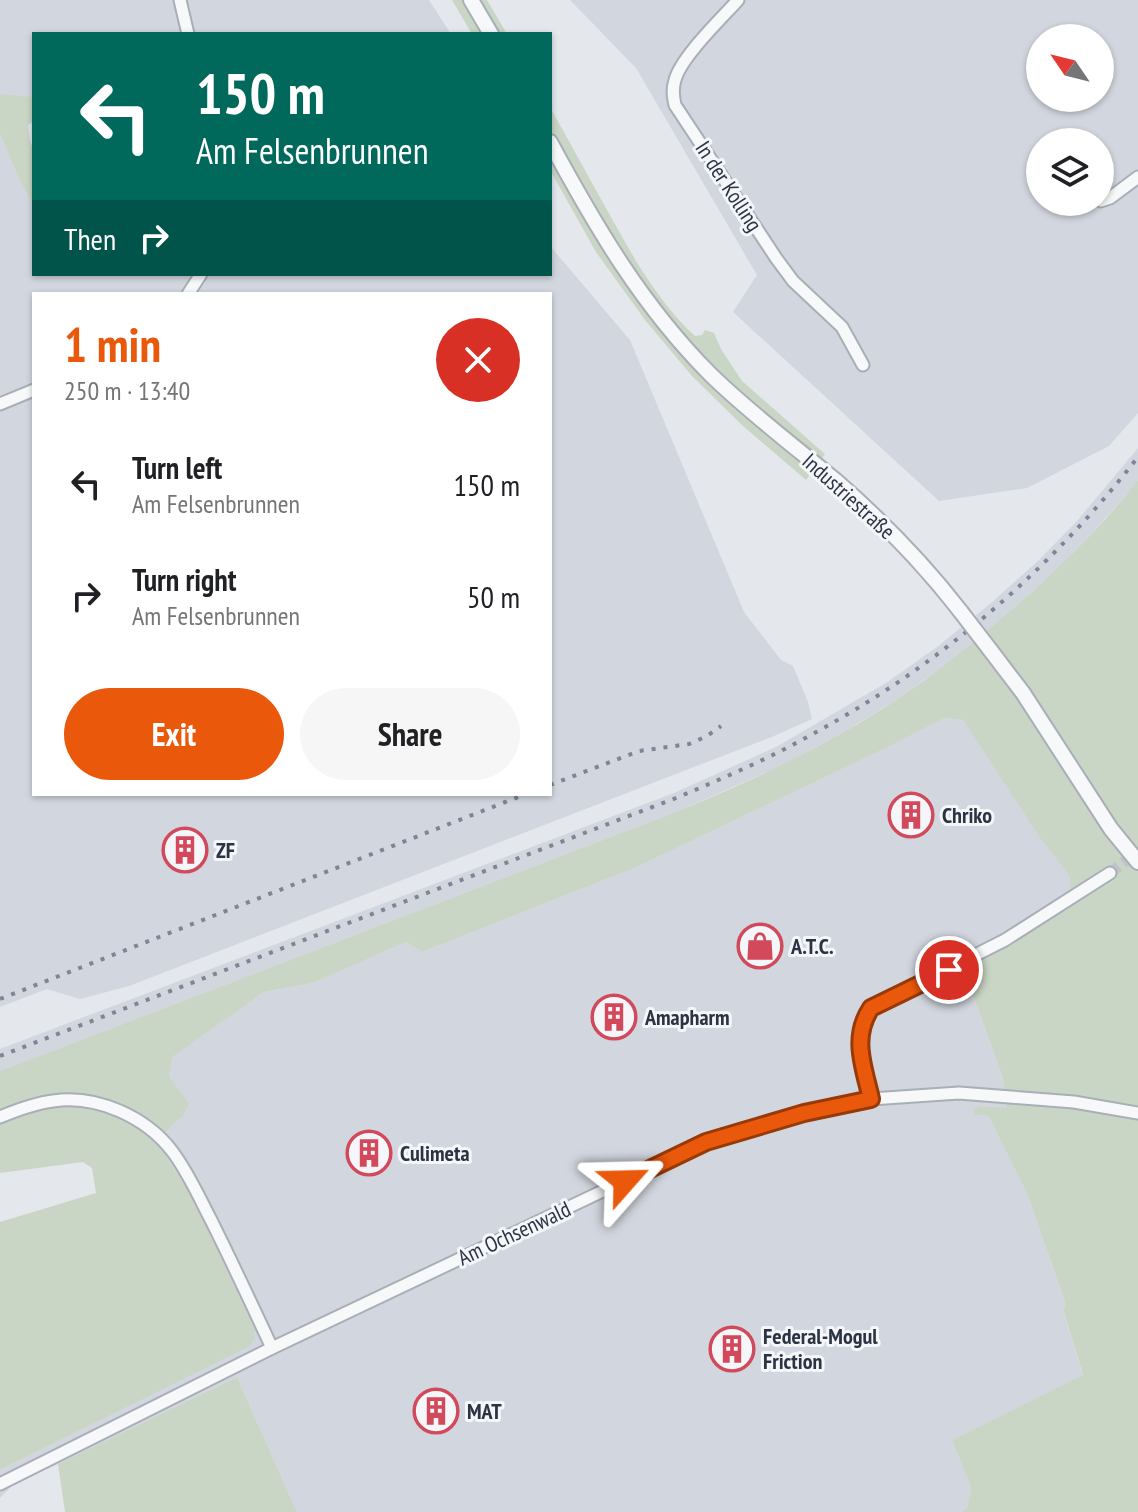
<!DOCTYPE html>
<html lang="en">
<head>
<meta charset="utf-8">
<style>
	:root { --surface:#fff; --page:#f6f6f6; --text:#202124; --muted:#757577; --accent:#ea580c }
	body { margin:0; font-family:"PT Sans Narrow",sans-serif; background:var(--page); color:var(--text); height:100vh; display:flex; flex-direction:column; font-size:30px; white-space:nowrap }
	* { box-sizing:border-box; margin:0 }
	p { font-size:26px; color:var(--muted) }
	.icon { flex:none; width:44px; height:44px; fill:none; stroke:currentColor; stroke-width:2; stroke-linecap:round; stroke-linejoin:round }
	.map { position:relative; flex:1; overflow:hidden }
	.details { position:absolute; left:32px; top:292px; width:520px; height:504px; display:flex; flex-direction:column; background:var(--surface); border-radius:0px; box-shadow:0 2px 6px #0004 }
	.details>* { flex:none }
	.hud { position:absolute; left:32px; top:32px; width:520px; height:244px; border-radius:0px; box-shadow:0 2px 6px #0004; background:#00695c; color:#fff; overflow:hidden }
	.needle { width:52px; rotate:305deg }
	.buttons { position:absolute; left:1026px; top:24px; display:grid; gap:16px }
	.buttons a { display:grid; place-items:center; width:88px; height:88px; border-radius:50%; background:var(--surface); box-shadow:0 2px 6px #0004; font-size:40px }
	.pin { position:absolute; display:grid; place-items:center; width:68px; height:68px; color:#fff; margin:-34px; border:4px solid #fff; border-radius:50%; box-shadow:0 2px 8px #0007 }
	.me { position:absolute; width:88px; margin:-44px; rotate:65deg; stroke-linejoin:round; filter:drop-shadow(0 0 6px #0008) }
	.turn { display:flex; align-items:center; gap:28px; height:168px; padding:0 32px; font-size:36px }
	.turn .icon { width:104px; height:104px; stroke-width:2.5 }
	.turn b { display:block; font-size:56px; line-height:68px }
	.then { display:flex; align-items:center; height:76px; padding:0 32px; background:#0003; gap:16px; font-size:30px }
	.round { display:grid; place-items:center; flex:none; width:84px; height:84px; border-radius:42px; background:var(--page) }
	.headline { display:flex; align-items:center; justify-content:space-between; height:136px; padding:0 32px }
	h1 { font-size:48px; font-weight:600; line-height:60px; color:var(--accent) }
	.cta { display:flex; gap:16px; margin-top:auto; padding:16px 32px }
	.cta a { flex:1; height:92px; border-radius:48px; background:var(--accent); color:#fff; font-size:32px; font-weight:600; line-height:92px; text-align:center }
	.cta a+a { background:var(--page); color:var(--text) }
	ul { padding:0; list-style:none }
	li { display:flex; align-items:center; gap:24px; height:112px; padding:0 32px }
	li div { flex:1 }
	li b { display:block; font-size:30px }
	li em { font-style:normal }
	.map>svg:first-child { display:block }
	.built { fill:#d2d6de; fill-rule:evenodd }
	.green { fill:#c9d6c5 }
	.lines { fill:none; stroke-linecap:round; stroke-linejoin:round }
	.minor-tunnel { stroke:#bfc3cb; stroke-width:11; stroke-dasharray:11 5.5; stroke-linecap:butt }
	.minor-casing { stroke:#a9aeb7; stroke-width:15 }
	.tertiary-casing { stroke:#a9aeb7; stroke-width:18 }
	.minor { stroke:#f7f8fa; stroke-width:11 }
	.tertiary { stroke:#f7f8fa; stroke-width:14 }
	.rail { stroke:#7d8696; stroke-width:4; stroke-dasharray:4 8; stroke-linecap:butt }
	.tertiary-bridge-casing { stroke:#a9aeb7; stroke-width:18; stroke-linecap:butt }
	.tertiary-bridge { stroke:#f7f8fa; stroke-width:14 }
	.route-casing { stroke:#983908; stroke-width:20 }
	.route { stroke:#ea580c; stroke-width:14 }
	.labels { text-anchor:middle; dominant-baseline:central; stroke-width:6; stroke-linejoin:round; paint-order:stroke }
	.street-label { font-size:22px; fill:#2b3445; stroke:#f4f6f9 }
	.poi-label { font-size:22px; font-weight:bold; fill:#2b3445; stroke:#f4f6f9; text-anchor:start }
</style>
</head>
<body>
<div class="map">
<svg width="1138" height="1512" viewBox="0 0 1138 1512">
	<rect width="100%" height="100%" fill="#e4e7ec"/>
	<g class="built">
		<polygon points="0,0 429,0 451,34 34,34 34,97 30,98 0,94"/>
		<path d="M570 0H1138V413L1109 446 1027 488 939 501 733 312 757 275 636 68ZM1040 38H1100V98H1040ZM1040 142H1100V202H1040Z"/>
		<path d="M0 134 22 186 34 204V274H550V246L630 340 744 612 781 660 793 666 808 702 812 719 774 736 129 986 80 999 47 989 0 1007ZM34 294H550V794H34Z"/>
		<polygon points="1138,448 1138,480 1133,487 1092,533 1053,573 1004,617 949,662 899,698 847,730 785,764 681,810 0,1071 0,1049 674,793 776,747 886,683 937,647 991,603 1039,560 1077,521"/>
		<polygon points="945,718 963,720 1041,838 1070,875 1069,907 964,970 1003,1078 1006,1109 980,1106 988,1115 1028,1196 1064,1299 1065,1307 1063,1310 1083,1376 952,1440 971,1488 967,1508 962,1512 297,1512 237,1377 58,1464 17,1481 0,1498 0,1470 249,1346 254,1327 191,1195 165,1154 154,1142 182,1117 169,1076 171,1057 264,992 313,983 406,942 422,952 637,867 882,750"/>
	</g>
	<g class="green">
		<polygon points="452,0 487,0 507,34 472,34"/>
		<polygon points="0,94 34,97 34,121 28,125 30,141 34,151 34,204 22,186 0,134"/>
		<path d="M550 107C569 141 588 176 607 210 632 255 657 301 695 336L702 335 705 330 714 333 721 349 742 381 825 454 806 480 743 426 692 376 645 320 596 252 550 170Z"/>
		<path d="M1138 480V1512H962L967 1508 971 1488 952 1440 1083 1375 1063 1309 1065 1307 1064 1299 1028 1196 988 1115H975L973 1110 980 1106 1006 1108 1003 1078 964 970 1069 908 1070 876 1041 839 963 720 945 718 882 750 637 867 422 952 406 942 313 983 264 992 172 1057 169 1076 189 1104 182 1117 154 1142 165 1154 191 1195 254 1327 255 1338 250 1346 0 1470V1222L96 1193 92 1168 83 1162 0 1173V1071L681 810C757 779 831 743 899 698 946 666 990 629 1033 591 1070 557 1107 520 1138 480Z"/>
		<polygon points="237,1377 297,1512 65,1512 58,1464"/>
	</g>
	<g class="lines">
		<polyline class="minor-tunnel" points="1110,873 1138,851"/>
		<g class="minor-casing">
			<g id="minor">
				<polyline points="180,0 188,34"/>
				<path d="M738 0C721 19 681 57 675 80 672 89 673 96 675 105L776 258 793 281 842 327 863 365"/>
				<polyline points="1101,201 1110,198 1138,177"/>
				<polyline points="188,294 201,274"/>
				<polyline points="0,404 34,390"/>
				<path d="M871 1099C865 1067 851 1037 871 1008L1005 940 1110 873"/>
				<path d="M0 1117C17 1110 35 1103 53 1101 96 1094 146 1117 172 1151 188 1172 199 1197 211 1220 232 1262 252 1305 272 1348"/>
				<polyline points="0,1484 272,1348 706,1142 804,1113 871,1099 959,1093 1074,1102 1138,1113"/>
			</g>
		</g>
		<g class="tertiary-casing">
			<g id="tertiary">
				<polyline points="471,0 491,34"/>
				<path d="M550 142C596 227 642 306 711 375 750 413 794 446 836 481 882 521 924 564 961 612"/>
				<polyline points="991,651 1023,693 1111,829 1138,862"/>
			</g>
		</g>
		<use href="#minor" class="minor"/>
		<use href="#tertiary" class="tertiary"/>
		<g class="rail">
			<polyline points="550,785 639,751 689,744 707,736 721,726"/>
			<polyline points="0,999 526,794"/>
			<path d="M0 1056 676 798C721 779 766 760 809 736 936 668 1050 571 1138 457"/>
		</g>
		<g class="tertiary-bridge-casing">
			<polyline id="tertiary-bridge" points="961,612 991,651"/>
		</g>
		<use href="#tertiary-bridge" class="tertiary-bridge"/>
	</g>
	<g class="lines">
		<g class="route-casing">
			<path id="route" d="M625 1181 706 1142 804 1113 871 1099C864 1067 851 1038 871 1008L949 970"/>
		</g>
		<use href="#route" class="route"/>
	</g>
	<defs>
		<g id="building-ring" transform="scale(2.3)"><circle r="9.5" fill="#f4f6f9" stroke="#d1495b" stroke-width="1.5"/><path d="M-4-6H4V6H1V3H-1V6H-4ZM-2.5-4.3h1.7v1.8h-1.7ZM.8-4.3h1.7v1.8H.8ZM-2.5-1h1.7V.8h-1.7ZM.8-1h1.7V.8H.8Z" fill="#d1495b"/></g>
		<g id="shop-ring" transform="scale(2.3)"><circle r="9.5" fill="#f4f6f9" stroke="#d1495b" stroke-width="1.5"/><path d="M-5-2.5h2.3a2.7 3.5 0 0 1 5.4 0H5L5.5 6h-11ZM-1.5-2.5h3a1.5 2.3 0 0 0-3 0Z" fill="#d1495b"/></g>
	</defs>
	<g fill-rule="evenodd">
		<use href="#building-ring" x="911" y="815"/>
		<use href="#building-ring" x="185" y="850"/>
		<use href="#shop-ring" x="760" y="946"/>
		<use href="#building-ring" x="614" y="1017"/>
		<use href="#building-ring" x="369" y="1153"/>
		<use href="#building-ring" x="732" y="1349"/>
		<use href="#building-ring" x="436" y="1411"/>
	</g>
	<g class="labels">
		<g class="street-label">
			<text transform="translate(729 186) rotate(57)">In der Kolling</text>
			<text transform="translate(849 496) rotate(42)">Industriestraße</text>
			<text transform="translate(514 1233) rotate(-25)">Am Ochsenwald</text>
		</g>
		<g class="poi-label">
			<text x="942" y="815">Chriko</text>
			<text x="216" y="850">ZF</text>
			<text x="791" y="946">A.T.C.</text>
			<text x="645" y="1017">Amapharm</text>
			<text x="400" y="1153">Culimeta</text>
			<text x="763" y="1336">Federal-Mogul<tspan x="763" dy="25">Friction</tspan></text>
			<text x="467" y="1411">MAT</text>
		</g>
	</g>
</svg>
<div class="buttons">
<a><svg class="needle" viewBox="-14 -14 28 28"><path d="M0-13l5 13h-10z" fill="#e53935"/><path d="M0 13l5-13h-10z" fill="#757577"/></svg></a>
<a><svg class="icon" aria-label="layers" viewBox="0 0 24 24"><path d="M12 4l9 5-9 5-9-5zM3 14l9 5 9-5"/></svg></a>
</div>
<div class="pin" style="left:949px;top:970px;background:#d93025"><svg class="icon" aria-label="arrive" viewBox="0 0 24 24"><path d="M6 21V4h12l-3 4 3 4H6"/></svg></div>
<svg class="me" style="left:625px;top:1181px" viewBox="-20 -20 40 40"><path d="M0-17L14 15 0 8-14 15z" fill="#ea580c" stroke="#fff" stroke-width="4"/></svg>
<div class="hud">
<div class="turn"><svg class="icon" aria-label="left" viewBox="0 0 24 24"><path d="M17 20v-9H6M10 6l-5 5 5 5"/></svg><div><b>150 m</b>Am Felsenbrunnen</div></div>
<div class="then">Then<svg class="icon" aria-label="right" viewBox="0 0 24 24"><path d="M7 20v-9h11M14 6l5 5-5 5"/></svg></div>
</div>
<section class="details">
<div class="headline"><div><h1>1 min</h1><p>250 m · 13:40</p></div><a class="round" style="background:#d93025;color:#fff"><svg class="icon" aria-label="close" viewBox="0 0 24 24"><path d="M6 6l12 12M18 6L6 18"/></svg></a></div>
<ul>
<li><svg class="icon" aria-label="left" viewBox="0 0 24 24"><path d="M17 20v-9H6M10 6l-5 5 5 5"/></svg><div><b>Turn left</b><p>Am Felsenbrunnen</p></div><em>150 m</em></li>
<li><svg class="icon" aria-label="right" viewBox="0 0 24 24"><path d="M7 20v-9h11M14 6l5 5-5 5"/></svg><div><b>Turn right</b><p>Am Felsenbrunnen</p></div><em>50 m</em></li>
</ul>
<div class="cta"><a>Exit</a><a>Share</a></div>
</section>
</div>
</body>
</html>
